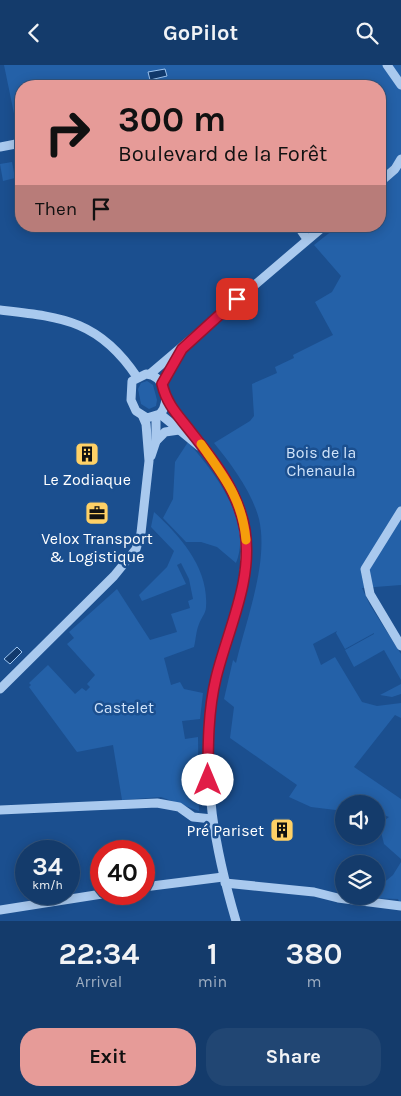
<!DOCTYPE html>
<html lang="en">
<head>
<meta charset="utf-8">
<style>
	:root { --surface:#143b6b; --page:#214673; --text:#f1f3f6; --muted:#9dadc1; --line:#33557e; --accent:#e69b98 }
	body { margin:0; font-family:Karla,sans-serif; background:var(--page); color:var(--text); height:100vh; display:flex; flex-direction:column; font-size:19px; white-space:nowrap }
	* { box-sizing:border-box; margin:0 }
	p { font-size:16px; color:var(--muted) }
	.icon { flex:none; width:28px; height:28px; fill:none; stroke:currentColor; stroke-width:2; stroke-linecap:round; stroke-linejoin:round }
	.map { position:relative; height:856px; overflow:hidden }
	.drawer { display:flex; flex-direction:column; background:var(--surface); flex:1 }
	.drawer>* { flex:none }
	.hud { position:absolute; left:15px; top:15px; width:371px; height:152px; border-radius:20px; box-shadow:0 2px 12px #0003,0 0 0 1px var(--line); background:#e69b98; color:#111; overflow:hidden }
	.tools { position:absolute; left:335px; top:730px; display:grid; gap:10px }
	.tools a { display:grid; place-items:center; width:50px; height:50px; border-radius:50%; background:var(--surface); box-shadow:0 2px 12px #0003,0 0 0 1px var(--line); font-size:25px }
	.speed { position:absolute; left:15px; top:775px; display:flex; gap:10px; font-size:25px; font-weight:700; text-align:center }
	.speed>* { display:grid; place-content:center; width:65px; height:65px; border-radius:50%; background:var(--surface); box-shadow:0 2px 12px #0003,0 0 0 1px var(--line); line-height:1 }
	.speed small { font-size:12px; font-weight:400 }
	.speed .limit { border:8px solid #d22; background:#fff; color:#111 }
	.pin { position:absolute; display:grid; place-items:center; width:42px; height:42px; color:#fff; margin:-21px; border-radius:10px; box-shadow:0 2px 8px #0006 }
	.me { position:absolute; width:55px; margin:-28px; rotate:0deg; stroke-linejoin:round; filter:drop-shadow(0 0 4px #0008) }
	.turn { display:flex; align-items:center; gap:18px; height:105px; padding:0 20px; font-size:22px }
	.turn .icon { width:65px; height:65px; stroke-width:2.5 }
	.turn b { display:block; font-size:35px; line-height:42px }
	.then { display:flex; align-items:center; height:48px; padding:0 20px; background:#0003; gap:10px; font-size:19px }
	.eta { display:flex; justify-content:space-evenly; align-items:center; height:85px; text-align:center }
	.eta b { font-size:30px; font-weight:700; line-height:35px }
	.primary-button { display:flex; gap:10px; margin-top:auto; padding:10px 20px }
	.primary-button a { flex:1; height:58px; border-radius:20px; background:var(--accent); color:#111; font-size:20px; font-weight:700; line-height:58px; text-align:center }
	.primary-button a+a { background:var(--page); color:var(--text) }
	header { display:flex; justify-content:space-between; align-items:center; height:65px; padding:0 20px; background:var(--surface); font-size:22px; font-weight:700 }
	.map>svg:first-child { display:block }
	.green { fill:#2461a8 }
	.water { fill:#123a6d; stroke:#9cc4f0 }
	.lines { fill:none; stroke-linecap:round; stroke-linejoin:round }
	.minor { stroke:#a9c9ee; stroke-width:9 }
	.route-casing { stroke:#92132f; stroke-width:12 }
	.route { stroke:#e11d48; stroke-width:9 }
	.slow { stroke:#f59e0b; stroke-width:9 }
	.labels { text-anchor:middle; dominant-baseline:central; stroke-width:5; stroke-linejoin:round; paint-order:stroke }
	.park-label { font-size:16px; fill:#cfe3fa; stroke:#1b4f8f }
	.poi-label { font-size:16px; fill:#fff; stroke:#1b4f8f }
</style>
</head>
<body>
<header><svg class="icon" aria-label="back" viewBox="0 0 24 24"><path d="M15 5l-7 7 7 7"/></svg>GoPilot<svg class="icon" aria-label="search" viewBox="0 0 24 24"><circle cx="10" cy="10" r="6"/><path d="M15 15l6 6"/></svg></header>
<div class="map">
<svg width="401" height="856" viewBox="0 0 401 856">
	<rect width="100%" height="100%" fill="#1b4f8f"/>
	<g class="green">
		<path d="M4 0H401V520L362 523 370 540 401 589V615L384 585 354 602 345 585 374 569V568L345 584 336 568 337 566 313 579 321 600 335 592 362 637 377 641 401 638V653L395 650 354 702 401 734V794L384 779 379 759 389 752 376 747V739H344V746L311 742 289 732 297 720 230 673 234 642 224 634 233 595 236 598C246 555 269 497 259 454 252 427 231 399 214 378L250 356 254 351 252 319 277 308 275 302 294 293 293 290 333 270 315 237 332 227 341 211 314 180 333 165 331 161H380V21H21V72L19 73Z"/>
		<polygon points="12,97 15,113 3,116 0,99"/>
		<polygon points="147,316 153,320 157,335 156,341 149,344 141,339 138,324 141,318"/>
		<path d="M188 377C214 407 253 456 236 498L217 482 201 477H186L163 453 173 434 175 397Z"/>
		<path d="M154 447C180 471 209 503 206 542 206 548 201 553 199 559 196 566 196 574 194 582L164 593 171 620 180 617 184 624 203 628 200 654 182 656 185 674 198 672 199 746 161 732 122 735 113 680 77 687 29 622 31 620 29 618 48 600 75 629 82 623 86 626 90 622 87 619 95 610 67 579 74 573 69 567 117 524 150 575 177 567 171 549 190 543 188 536 193 534 189 514 181 498 177 500 186 519 142 536 139 530 167 502 174 486 151 462Z"/>
		<polygon points="401,619 401,629 392,632 380,630"/>
		<polygon points="401,797 401,840 398,834 366,833 376,831 376,824 393,810"/>
	</g>
	<g class="water">
		<polygon points="165,4 167,11 150,15 148,7"/>
		<polygon points="17,582 22,587 10,599 4,594"/>
	</g>
	<g class="lines">
		<g class="minor">
			<polyline points="387,0 401,20"/>
			<polyline points="0,82 21,78"/>
			<polyline points="380,117 395,104 401,94"/>
			<polyline points="298,161 307,174"/>
			<path d="M0 245C62 252 99 255 137 312"/>
			<path d="M146 309C164 310 172 336 160 349L147 353 136 346 131 335 132 316Z"/>
			<polyline points="150,309 324,161"/>
			<polyline points="162,319 181,284"/>
			<path d="M166 336C230 412 264 448 235 552 226 581 215 609 211 640 202 714 215 785 236 856"/>
			<polyline points="160,349 199,381"/>
			<polyline points="156,376 165,367 179,365"/>
			<polyline points="151,391 156,376 156,351"/>
			<polyline points="401,446 365,504 370,529 401,581"/>
			<polyline points="0,624 114,511 136,484 141,468 149,396 146,359 143,352"/>
			<polyline points="0,745 157,738 179,742 193,752 212,754"/>
			<polyline points="225,818 314,827 338,833 401,841"/>
			<polyline points="144,822 223,812"/>
			<polyline points="0,845 102,829"/>
		</g>
	</g>
	<g class="lines">
		<g class="route-casing">
			<path id="route" d="M208 715C208 681 208 646 216 613 228 564 253 516 245 465 238 426 215 397 191 367 178 350 167 340 162 319L182 284 237 234"/>
		</g>
		<use href="#route" class="route"/>
		<path class="slow" d="M201 379C224 412 242 433 246 475"/>
	</g>
	<defs>
		<g id="building-square" transform="scale(1.25)"><rect x="-9" y="-9" width="18" height="18" rx="4" fill="#ffd166" stroke="#1b4f8f"/><path d="M-4-6H4V6H1V3H-1V6H-4ZM-2.5-4.3h1.7v1.8h-1.7ZM.8-4.3h1.7v1.8H.8ZM-2.5-1h1.7V.8h-1.7ZM.8-1h1.7V.8H.8Z" fill="#111"/></g>
		<g id="office-square" transform="scale(1.25)"><rect x="-9" y="-9" width="18" height="18" rx="4" fill="#ffd166" stroke="#1b4f8f"/><path d="M-6-3h4V-5.5h4V-3h4V5H-6ZM-1-4.5V-3h2v-1.5ZM-6 0V1H6V0Z" fill="#111"/></g>
	</defs>
	<g fill-rule="evenodd">
		<use href="#building-square" x="87" y="389"/>
		<use href="#office-square" x="97" y="448"/>
		<use href="#building-square" x="282" y="765"/>
	</g>
	<g class="labels">
		<g class="park-label">
			<text x="321" y="387">Bois de la<tspan x="321" dy="18">Chenaula</tspan></text>
			<text x="124" y="642">Castelet</text>
		</g>
		<g class="poi-label">
			<text x="87" y="414">Le Zodiaque</text>
			<text x="97" y="473">Velox Transport<tspan x="97" dy="18">&amp; Logistique</tspan></text>
			<text x="264" y="765" text-anchor="end">Pré Pariset</text>
		</g>
	</g>
</svg>
<div class="tools">
<a><svg class="icon" aria-label="sound" viewBox="0 0 24 24"><path d="M4 9h4l5-4v14l-5-4H4zM17 9q2 3 0 6"/></svg></a>
<a><svg class="icon" aria-label="layers" viewBox="0 0 24 24"><path d="M12 4l9 5-9 5-9-5zM3 14l9 5 9-5"/></svg></a>
</div>
<div class="speed"><div>34<small>km/h</small></div><div class="limit">40</div></div>
<div class="pin" style="left:237px;top:234px;background:#d93025"><svg class="icon" aria-label="arrive" viewBox="0 0 24 24"><path d="M6 21V4h12l-3 4 3 4H6"/></svg></div>
<svg class="me" style="left:208px;top:715px" viewBox="-20 -20 40 40"><circle r="19" fill="#fff"/><path d="M0-13L10 11 0 6-10 11z" fill="#e11d48"/></svg>
<div class="hud">
<div class="turn"><svg class="icon" aria-label="right" viewBox="0 0 24 24"><path d="M7 20v-9h11M14 6l5 5-5 5"/></svg><div><b>300 m</b>Boulevard de la Forêt</div></div>
<div class="then">Then<svg class="icon" aria-label="arrive" viewBox="0 0 24 24"><path d="M6 21V4h12l-3 4 3 4H6"/></svg></div>
</div>
</div>
<section class="drawer">
<div class="eta">
<div><b>22:34</b><p>Arrival</p></div>
<div><b>1</b><p>min</p></div>
<div><b>380</b><p>m</p></div>
</div>
<div class="primary-button"><a>Exit</a><a>Share</a></div>
</section>
</body>
</html>
